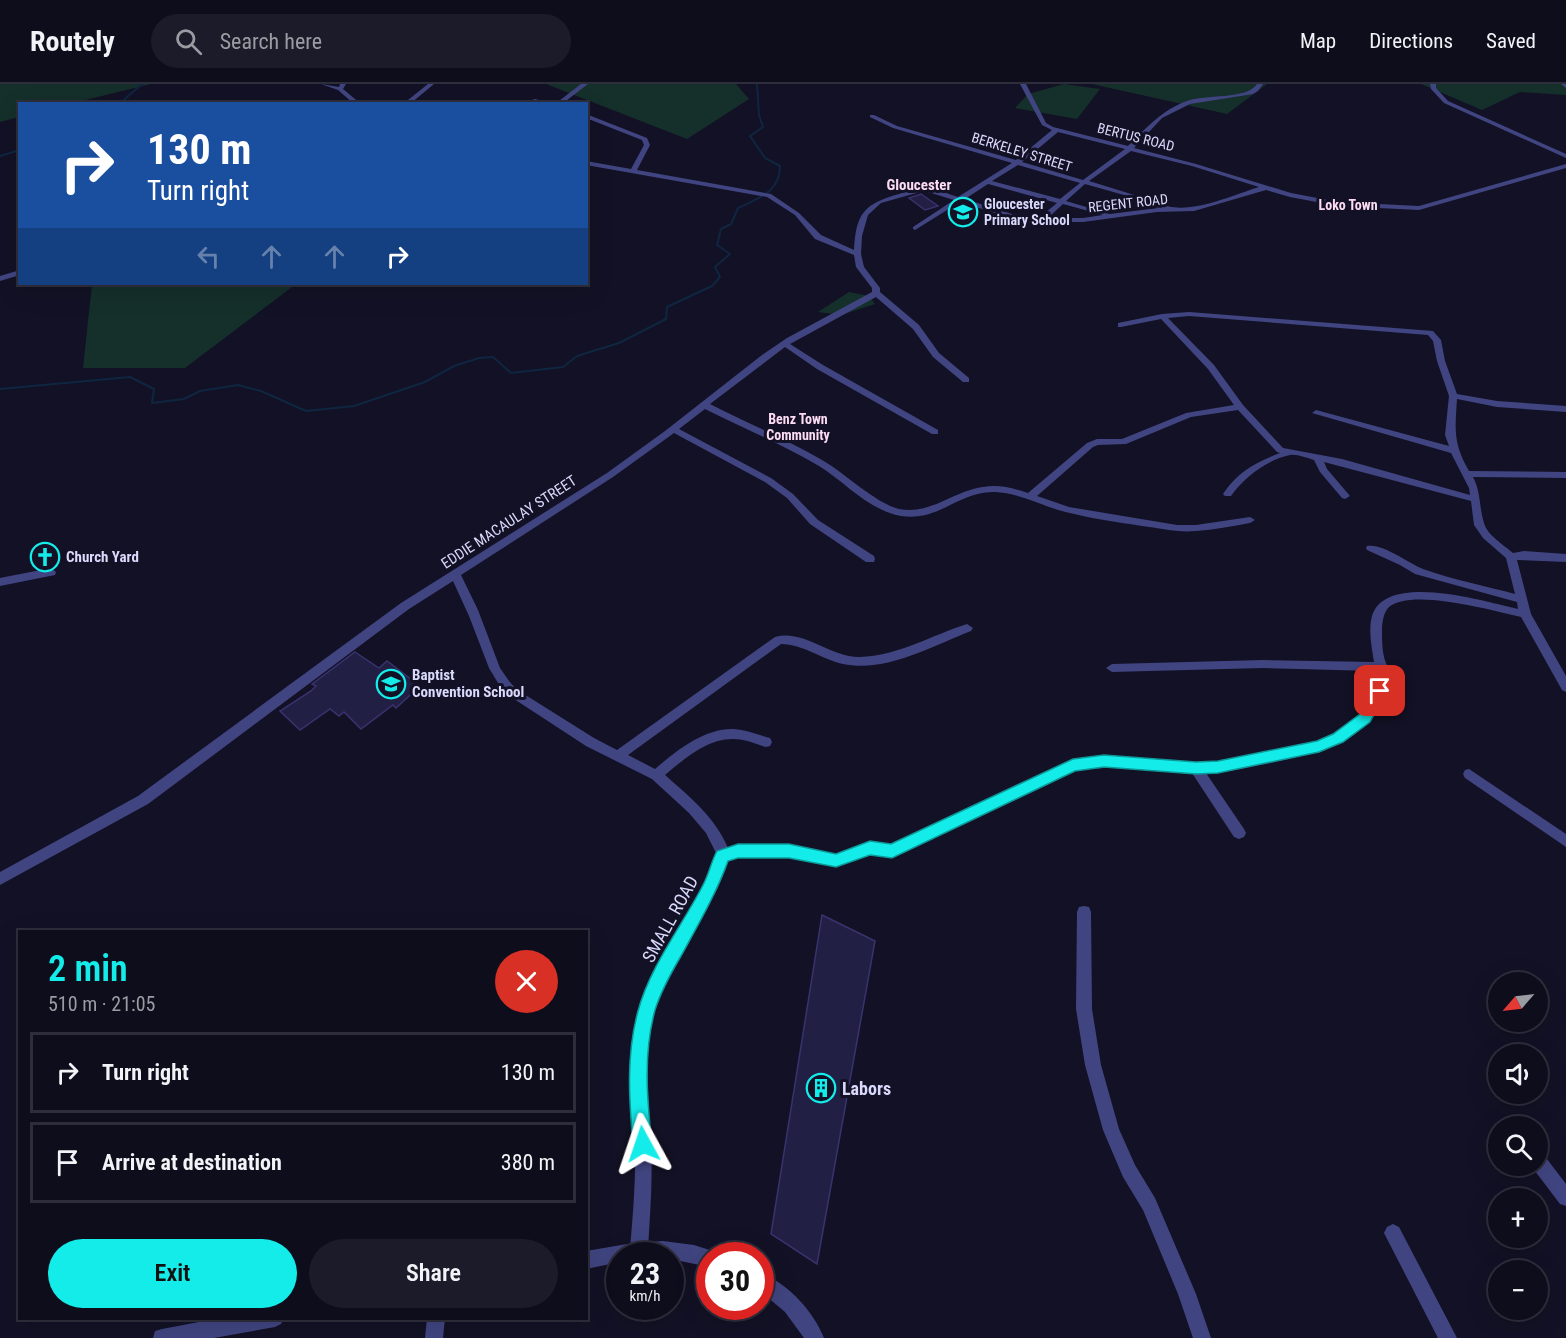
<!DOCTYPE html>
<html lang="en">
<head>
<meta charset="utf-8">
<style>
	:root { --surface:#0e0d1c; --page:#1c1b29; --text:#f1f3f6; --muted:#9b9ca3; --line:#2e2d3b; --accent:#14ecea }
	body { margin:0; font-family:"Roboto Condensed",sans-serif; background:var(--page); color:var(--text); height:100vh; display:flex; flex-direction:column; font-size:22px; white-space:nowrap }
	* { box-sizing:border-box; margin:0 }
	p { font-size:20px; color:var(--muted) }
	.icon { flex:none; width:33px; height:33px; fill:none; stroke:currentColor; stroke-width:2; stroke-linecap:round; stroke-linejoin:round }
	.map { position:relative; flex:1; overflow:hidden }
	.details { position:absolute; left:18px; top:846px; width:570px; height:390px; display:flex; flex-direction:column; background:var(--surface); border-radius:0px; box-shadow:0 6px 24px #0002,0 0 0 2px var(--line) }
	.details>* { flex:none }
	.top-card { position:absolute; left:18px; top:18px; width:570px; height:183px; border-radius:0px; box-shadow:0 6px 24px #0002,0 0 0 2px var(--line); background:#1a4fa0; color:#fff; overflow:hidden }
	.needle { width:39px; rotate:242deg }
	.fabs { position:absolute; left:1488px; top:888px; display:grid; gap:12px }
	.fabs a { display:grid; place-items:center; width:60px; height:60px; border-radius:50%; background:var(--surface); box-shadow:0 6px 24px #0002,0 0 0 2px var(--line); font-size:30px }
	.speed { position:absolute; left:606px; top:1158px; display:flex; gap:12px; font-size:30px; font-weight:700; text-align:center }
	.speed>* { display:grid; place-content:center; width:78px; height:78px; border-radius:50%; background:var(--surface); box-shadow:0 6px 24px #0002,0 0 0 2px var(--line); line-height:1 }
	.speed small { font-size:15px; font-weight:400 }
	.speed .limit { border:9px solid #d22; background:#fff; color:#111 }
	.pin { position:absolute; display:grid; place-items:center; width:51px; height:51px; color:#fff; margin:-26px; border-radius:12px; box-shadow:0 3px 9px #0006 }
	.me { position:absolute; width:66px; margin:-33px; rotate:355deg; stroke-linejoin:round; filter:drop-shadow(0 0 4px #0008) }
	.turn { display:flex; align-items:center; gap:21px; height:126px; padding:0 30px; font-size:27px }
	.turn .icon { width:78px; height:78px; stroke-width:2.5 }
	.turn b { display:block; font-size:42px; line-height:51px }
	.lanes { display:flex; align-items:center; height:57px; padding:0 30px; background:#0003; justify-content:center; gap:30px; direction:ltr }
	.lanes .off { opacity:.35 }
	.round { display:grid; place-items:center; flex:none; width:63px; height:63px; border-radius:32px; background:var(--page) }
	.summary { display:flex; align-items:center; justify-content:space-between; height:102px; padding:0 30px }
	h1 { font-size:36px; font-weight:600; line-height:45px; color:var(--accent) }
	.cta { display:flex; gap:12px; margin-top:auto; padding:12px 30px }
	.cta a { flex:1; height:69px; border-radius:36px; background:var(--accent); color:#111; font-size:24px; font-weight:600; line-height:69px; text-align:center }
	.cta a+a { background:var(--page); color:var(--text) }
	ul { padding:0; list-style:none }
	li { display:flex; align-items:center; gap:18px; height:81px; margin:0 12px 9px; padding:0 18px; border:3px solid var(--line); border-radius:0px }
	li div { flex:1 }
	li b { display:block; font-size:22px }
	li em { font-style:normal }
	header { display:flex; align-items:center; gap:36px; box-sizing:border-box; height:84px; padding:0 30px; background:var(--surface); border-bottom:2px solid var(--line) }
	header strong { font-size:28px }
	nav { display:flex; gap:33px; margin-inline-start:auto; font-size:21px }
	.search { width:420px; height:54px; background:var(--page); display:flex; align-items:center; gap:15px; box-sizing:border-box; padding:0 21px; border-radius:33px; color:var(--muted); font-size:22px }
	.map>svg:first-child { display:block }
	.green { fill:#152f2b }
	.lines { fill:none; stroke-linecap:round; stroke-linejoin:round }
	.stream { stroke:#0f2641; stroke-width:2 }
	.building { fill:#221f45; stroke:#38336f; stroke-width:1.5 }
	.minor { fill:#404581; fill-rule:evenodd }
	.tertiary { fill:#404581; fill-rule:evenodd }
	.route { fill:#14ecea; stroke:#0d9998; stroke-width:1.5 }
	.labels { text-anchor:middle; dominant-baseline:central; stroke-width:6; stroke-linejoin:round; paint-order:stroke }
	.far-street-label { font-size:14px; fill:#d9d9fc; stroke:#131125 }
	.far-poi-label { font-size:14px; font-weight:bold; fill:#d9d9fc; stroke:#131125; text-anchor:start }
	.far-neighbourhood-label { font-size:14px; font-weight:bold; fill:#fcdbf3; stroke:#131125 }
	.far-quarter-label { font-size:15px; font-weight:bold; fill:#fcdbf3; stroke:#131125 }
	.street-label { font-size:15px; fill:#d9d9fc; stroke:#131125 }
	.poi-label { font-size:15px; font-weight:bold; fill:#d9d9fc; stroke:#131125; text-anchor:start }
	.near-street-label { font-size:18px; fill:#d9d9fc; stroke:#131125 }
	.near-poi-label { font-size:18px; font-weight:bold; fill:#d9d9fc; stroke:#131125; text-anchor:start }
</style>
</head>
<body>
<header>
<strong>Routely</strong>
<div class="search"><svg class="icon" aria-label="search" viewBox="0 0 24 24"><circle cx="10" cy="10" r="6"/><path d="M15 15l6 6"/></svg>Search here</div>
<nav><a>Map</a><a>Directions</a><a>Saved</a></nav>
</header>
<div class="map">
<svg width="1566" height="1254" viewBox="0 0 1566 1254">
	<rect width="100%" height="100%" fill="#131125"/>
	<g class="green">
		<polygon points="0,0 151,0 73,19 20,20 19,33 0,38"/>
		<polygon points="546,0 736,0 749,15 687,55"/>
		<polygon points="1064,0 1100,5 1077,35 1015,24 1028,10"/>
		<polygon points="1092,0 1267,0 1227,30"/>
		<polygon points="1421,0 1566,0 1566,11 1520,8 1482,26"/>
		<polygon points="92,200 296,200 185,284 83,284"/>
		<polygon points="849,208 869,212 875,220 841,231 818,228"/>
	</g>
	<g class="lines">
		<g class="stream">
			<polyline points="119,20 142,0"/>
			<polyline points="0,72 20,66"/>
			<path d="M0 305 130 293 154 305 152 319 184 315 200 307 238 301 261 307 306 327 354 322 425 298 454 282 479 274 493 273 511 289 563 283 577 272 619 259 666 235 667 223 712 202 720 193 715 183 730 170 717 161 721 145 731 140 738 124C759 114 780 108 780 82L765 74 750 52 763 43 759 31 757 0"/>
		</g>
	</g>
	<g class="building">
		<polygon points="921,110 938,122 925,126 909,114"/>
		<polygon points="355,568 379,584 387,577 420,602 396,624 393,621 361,645 344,628 339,632 330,625 300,646 280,627 311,607 316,602 312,600"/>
		<polygon points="822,831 875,857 817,1180 771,1150"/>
	</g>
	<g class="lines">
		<g class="minor">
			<polygon points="321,0 339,3 340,0 346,0 343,5 361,20 354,20 338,6"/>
			<polygon points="428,0 434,0 410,20 403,20"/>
			<polygon points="581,0 588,0 562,20 555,20"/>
			<path d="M1020 0H1026L1046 39 1053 43 1128 62C1146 44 1162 26 1187 17 1205 10 1247 16 1257 0H1263L1258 7 1253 10 1190 20 1162 34 1134 64 1196 80 1291 109 1338 118 1419 122 1566 80V84L1419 126 1338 122 1290 113 1266 106 1194 127 1157 128 1083 138H1041L1011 134 960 118 915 146 913 145V143L954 116 928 108H920L881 119 868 131 862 152 861 170 864 183 880 204V208L919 241 939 269 969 294V298H963L933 273 913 245 876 213 790 260 823 281 938 346V350H932L817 285 785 263 710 320C747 339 786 355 822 376 845 389 875 419 899 425 931 431 953 407 983 403 998 400 1013 404 1028 409L1087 359 1097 355H1122L1186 329 1234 321 1208 285 1161 235 1121 243H1118V239L1162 230 1189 228 1433 247 1441 256 1445 277 1457 310 1497 317 1566 322V328L1497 323 1457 315C1455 346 1453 359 1469 387L1566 388V394L1473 393C1481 408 1479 423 1484 439 1487 451 1504 461 1513 469L1524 467 1566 470V478L1517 476 1531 530 1566 592V608L1562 606 1521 533C1493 527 1410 503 1388 524 1383 530 1382 540 1382 547 1382 557 1382 574 1388 583 1386 588 1387 591 1387 596 1387 608 1383 618 1377 627 1354 663 1309 670 1271 679 1249 683 1228 688 1206 689L1244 745 1246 749 1244 753 1239 755 1234 753 1192 689 1119 683 1075 686 892 773 870 770 836 783 789 773H738L729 775C713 830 668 872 654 927 643 971 649 1016 651 1060 653 1095 650 1130 648 1165L644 1172 633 1171 630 1165C633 1130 636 1095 635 1059 633 1015 627 970 639 927 653 876 686 834 711 788L716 769 706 749 689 729 652 695 586 662 508 611 501 604 489 584 469 532 453 497 409 525 148 720 0 801V788L138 712 401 519 607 389 665 347 762 271 787 254 872 208V204L856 183 854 171 815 155 795 131 767 113 586 81V77L631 85 644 61 642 56 586 34V30L647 54 650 61 637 86 771 110 799 129 821 151 854 166C856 129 864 120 899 110 908 107 917 103 927 104 937 105 948 110 958 113L1012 79 893 44 870 33V31H874L897 42 1016 76 1052 46 1042 41ZM1058 48 1125 65 1083 96 1022 78ZM1131 67 1192 82 1259 103C1230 112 1184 134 1157 118L1089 97ZM1018 81 1080 99 1060 115 992 97ZM988 100 1057 119 1040 133 1012 130 965 115ZM1085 100 1138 115 1158 124 1110 130 1066 117ZM1063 120 1103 131 1083 134H1048ZM1189 232 1428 251 1433 257 1437 277 1449 312 1445 351 1449 362 1316 326 1312 329 1451 369 1469 404 1470 411 1342 375 1283 364 1243 321 1214 281 1168 234ZM705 325C743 344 782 360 819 382 842 396 861 418 887 428 934 446 954 407 995 408 1021 409 1045 424 1070 429 1093 435 1118 438 1142 442 1160 444 1178 449 1196 447 1214 446 1232 442 1250 439L1255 436 1250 433 1196 441H1177L1069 423 1037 412 1093 363 1098 361 1126 360 1191 333 1238 326 1277 368 1280 369C1256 378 1237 388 1223 410L1225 412H1231C1243 394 1268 375 1290 371 1297 370 1307 374 1314 376L1320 388 1342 414 1345 415 1350 412 1327 385 1324 378 1471 417 1474 441 1483 454 1506 474 1515 510C1486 502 1450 495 1423 485 1408 479 1383 459 1367 462L1366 464 1367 466 1400 481 1415 490 1517 518 1518 525C1486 518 1386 487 1372 532 1368 547 1372 564 1374 578L1263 576 1112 580 1106 584 1112 588 1263 584 1374 587C1379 646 1314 659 1270 669 1249 673 1228 678 1206 679 1161 680 1118 669 1073 676L891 761 870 758 836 771 789 761H738L728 764C715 733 689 712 665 691 684 675 708 654 734 655 745 655 756 660 766 663L770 662 772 658 770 654C759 651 746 646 734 645 704 644 676 667 655 685L628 671 781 560C803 560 821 575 843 580 886 589 932 562 971 547L973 544 967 540C932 551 898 572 860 573 831 574 804 545 775 553L617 666 594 654 516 605 509 597 500 584 478 526 461 491 613 393 674 349 765 398 787 414 810 440 866 478H874L875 475 874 472 818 436 793 410 771 394 679 345Z"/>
			<polygon points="1430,0 1436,0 1436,4 1448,17 1566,70 1566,74 1444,19 1431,5"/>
			<polygon points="1561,0 1566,0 1566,4"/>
			<polygon points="535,15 551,19 552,20 519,20"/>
			<polygon points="20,186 20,191 0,197 0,192"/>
			<polygon points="51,484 56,488 55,491 0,502 0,494"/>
			<polygon points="1469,685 1566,750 1566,763 1465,694 1463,690 1465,686"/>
			<polygon points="1084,822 1089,823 1091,828 1092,925 1101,981 1119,1045 1135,1081 1155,1114 1196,1210 1211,1254 1193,1254 1178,1210 1143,1126 1123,1093 1103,1046 1085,981 1076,925 1077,828 1079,823"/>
			<polygon points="1541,1073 1547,1075 1566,1100 1566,1122 1560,1120 1535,1087 1533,1082 1538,1082 1538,1074"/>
			<polygon points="1393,1140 1399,1143 1457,1254 1438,1254 1384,1149 1387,1143"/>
			<polygon points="427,1234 445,1234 443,1254 425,1254"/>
		</g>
		<g class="tertiary">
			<polygon points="663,1157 694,1161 716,1168 718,1172 710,1172 710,1183 670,1175 670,1172 620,1172 620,1178 586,1185 586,1167 633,1159"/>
			<path d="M760 1188C788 1200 813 1226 824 1254H804L785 1228 760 1207Z"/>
			<polygon points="220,1234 284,1234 281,1240 275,1243 214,1254 153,1254 155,1247 162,1245"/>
		</g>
	</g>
	<path class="route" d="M1380 602 1387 607 1370 638 1343 658 1319 668 1218 689 1196 690 1104 683 1075 687 892 774 870 771 836 783 789 774H738L728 777C716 810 698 841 681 872 671 889 661 907 655 926 643 970 647 1016 652 1060L649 1067 643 1069 636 1067 633 1060C629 1015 626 971 638 927 650 882 682 842 703 801 709 790 711 778 717 767L738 760H789L836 770 870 757 891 760 1073 675 1104 671 1196 678 1218 677 1317 657 1333 650 1360 630 1376 603Z"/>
	<defs>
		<g id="school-ring" transform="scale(1.5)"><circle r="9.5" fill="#131125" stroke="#14ecea" stroke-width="1.5"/><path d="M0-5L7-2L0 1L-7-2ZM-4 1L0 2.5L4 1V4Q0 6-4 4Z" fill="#14ecea"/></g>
		<g id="church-ring" transform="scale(1.5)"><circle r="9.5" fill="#131125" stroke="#14ecea" stroke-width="1.5"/><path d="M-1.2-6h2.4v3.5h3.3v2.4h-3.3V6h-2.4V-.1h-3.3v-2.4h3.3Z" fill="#14ecea"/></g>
		<g id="building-ring" transform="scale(1.5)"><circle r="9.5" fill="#131125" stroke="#14ecea" stroke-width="1.5"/><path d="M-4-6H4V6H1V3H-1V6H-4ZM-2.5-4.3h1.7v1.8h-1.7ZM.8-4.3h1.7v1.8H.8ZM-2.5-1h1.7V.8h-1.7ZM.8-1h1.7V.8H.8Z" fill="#14ecea"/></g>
	</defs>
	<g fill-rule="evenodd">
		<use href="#school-ring" x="963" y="128"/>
		<use href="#church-ring" x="45" y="473"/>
		<use href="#school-ring" x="391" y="600"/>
		<use href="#building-ring" x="821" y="1004"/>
	</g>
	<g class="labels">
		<g class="far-street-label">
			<text transform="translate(1136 53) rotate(14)">BERTUS ROAD</text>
			<text transform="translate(1022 68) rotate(17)">BERKELEY STREET</text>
			<text transform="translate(1128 119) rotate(-6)">REGENT ROAD</text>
		</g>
		<g class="far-poi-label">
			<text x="984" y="120">Gloucester<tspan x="984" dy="16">Primary School</tspan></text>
		</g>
		<g class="far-neighbourhood-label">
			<text x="1348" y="121">Loko Town</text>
			<text x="798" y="335">Benz Town<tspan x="798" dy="16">Community</tspan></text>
		</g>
		<g class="far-quarter-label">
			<text x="919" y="101">Gloucester</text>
		</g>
		<g class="street-label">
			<text transform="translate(509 438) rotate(-33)">EDDIE MACAULAY STREET</text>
		</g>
		<g class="poi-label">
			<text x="66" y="473">Church Yard</text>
			<text x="412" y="591">Baptist<tspan x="412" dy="17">Convention School</tspan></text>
		</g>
		<g class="near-street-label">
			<text transform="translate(670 835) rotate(-61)">SMALL ROAD</text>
		</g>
		<g class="near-poi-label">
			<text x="842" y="1004">Labors</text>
		</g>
	</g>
</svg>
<div class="fabs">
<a><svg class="needle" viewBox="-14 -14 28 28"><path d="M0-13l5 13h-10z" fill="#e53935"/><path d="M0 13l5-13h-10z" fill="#9b9ca3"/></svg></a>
<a><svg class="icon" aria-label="sound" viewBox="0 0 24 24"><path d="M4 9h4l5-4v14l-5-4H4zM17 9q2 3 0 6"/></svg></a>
<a><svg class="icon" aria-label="search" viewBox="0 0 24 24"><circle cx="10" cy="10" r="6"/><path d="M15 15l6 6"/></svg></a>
<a>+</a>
<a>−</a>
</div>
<div class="speed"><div>23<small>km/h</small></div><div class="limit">30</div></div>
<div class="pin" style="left:1380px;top:607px;background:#d93025"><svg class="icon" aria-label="arrive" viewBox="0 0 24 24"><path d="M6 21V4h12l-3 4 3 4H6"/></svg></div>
<svg class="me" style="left:643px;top:1060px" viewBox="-20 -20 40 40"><path d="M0-17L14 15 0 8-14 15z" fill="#14ecea" stroke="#fff" stroke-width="4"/></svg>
<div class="top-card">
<div class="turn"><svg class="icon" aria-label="right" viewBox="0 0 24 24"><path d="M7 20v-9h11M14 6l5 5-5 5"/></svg><div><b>130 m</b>Turn right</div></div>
<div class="lanes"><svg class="icon off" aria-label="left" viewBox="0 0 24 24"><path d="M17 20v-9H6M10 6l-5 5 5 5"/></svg><svg class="icon off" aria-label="ahead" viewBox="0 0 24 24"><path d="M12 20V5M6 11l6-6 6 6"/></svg><svg class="icon off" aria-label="ahead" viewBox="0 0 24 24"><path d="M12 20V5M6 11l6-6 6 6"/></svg><svg class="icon" aria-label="right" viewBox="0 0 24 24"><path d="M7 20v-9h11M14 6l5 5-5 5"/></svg></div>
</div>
<section class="details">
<div class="summary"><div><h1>2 min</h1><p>510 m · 21:05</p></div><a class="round" style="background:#d93025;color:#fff"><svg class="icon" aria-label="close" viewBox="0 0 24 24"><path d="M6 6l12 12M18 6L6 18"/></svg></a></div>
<ul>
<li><svg class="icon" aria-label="right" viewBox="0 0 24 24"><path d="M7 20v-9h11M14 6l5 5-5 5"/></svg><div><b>Turn right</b></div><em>130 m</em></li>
<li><svg class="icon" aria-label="arrive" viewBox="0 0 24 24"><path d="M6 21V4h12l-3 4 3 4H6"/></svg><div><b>Arrive at destination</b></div><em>380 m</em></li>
</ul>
<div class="cta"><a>Exit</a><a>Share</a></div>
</section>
</div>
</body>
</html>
